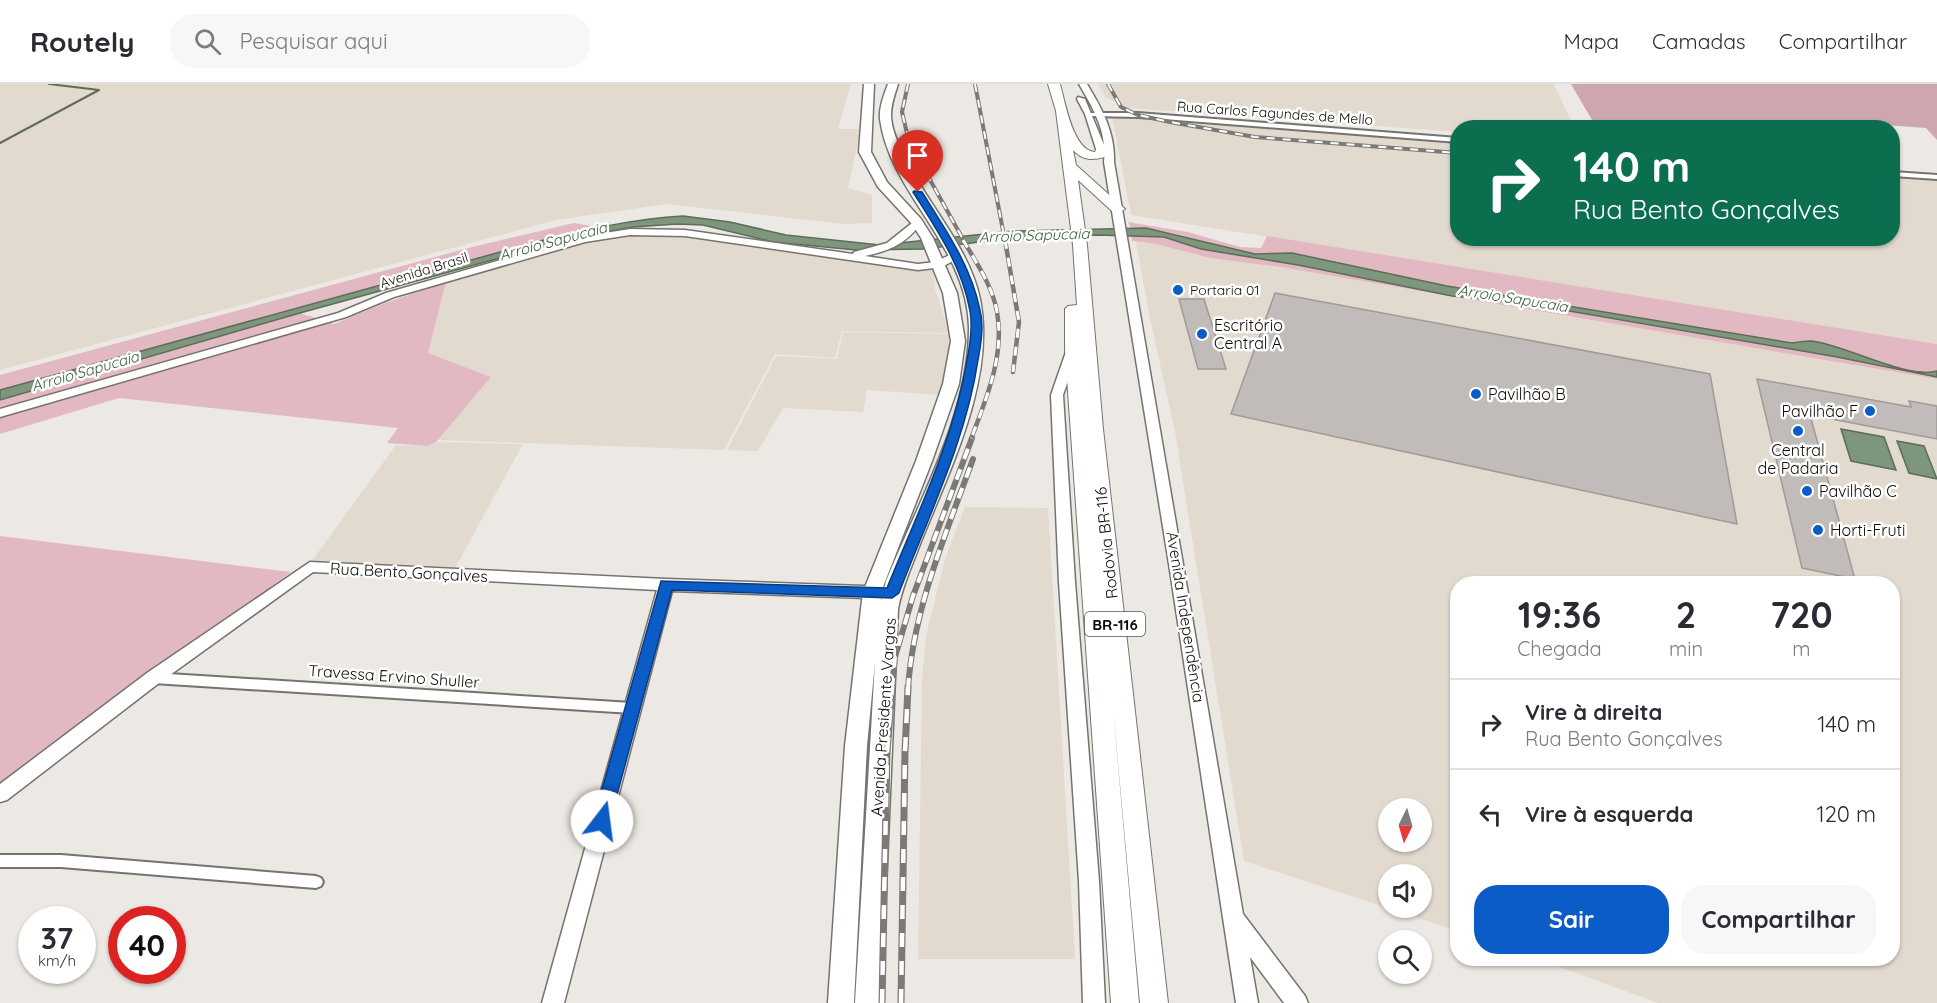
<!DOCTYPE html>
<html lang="pt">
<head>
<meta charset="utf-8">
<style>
	:root { --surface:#fff; --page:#f7f7f7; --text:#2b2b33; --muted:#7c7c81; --line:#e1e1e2; --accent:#0b5cc6 }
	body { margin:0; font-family:Quicksand,sans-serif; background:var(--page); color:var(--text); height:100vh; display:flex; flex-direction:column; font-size:22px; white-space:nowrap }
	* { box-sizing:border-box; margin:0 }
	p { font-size:20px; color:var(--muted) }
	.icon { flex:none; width:33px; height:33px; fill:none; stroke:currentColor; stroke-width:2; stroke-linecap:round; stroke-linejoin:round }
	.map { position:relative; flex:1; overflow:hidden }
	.sheet { position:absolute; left:1450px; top:492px; width:450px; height:390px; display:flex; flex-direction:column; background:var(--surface); border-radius:24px; box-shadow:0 2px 4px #0004 }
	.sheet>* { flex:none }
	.top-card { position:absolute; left:1450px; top:36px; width:450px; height:126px; border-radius:24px; box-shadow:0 2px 4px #0004; background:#0b6e4f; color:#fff; overflow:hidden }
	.needle { width:39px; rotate:185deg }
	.tools { position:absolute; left:1378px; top:714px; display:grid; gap:12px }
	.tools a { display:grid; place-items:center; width:54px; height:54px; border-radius:50%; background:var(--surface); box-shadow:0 2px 4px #0004; font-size:30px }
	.speed { position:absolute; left:18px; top:822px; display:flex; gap:12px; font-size:30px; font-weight:700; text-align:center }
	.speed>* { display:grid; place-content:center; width:78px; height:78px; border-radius:50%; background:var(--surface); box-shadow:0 2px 4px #0004; line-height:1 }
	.speed small { font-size:15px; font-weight:400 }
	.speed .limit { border:9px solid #d22; background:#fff; color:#111 }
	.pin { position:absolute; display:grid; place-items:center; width:51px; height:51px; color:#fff; margin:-62px -26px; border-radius:50% 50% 50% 0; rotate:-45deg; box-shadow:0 0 6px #0007 }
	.pin .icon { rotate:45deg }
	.me { position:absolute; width:66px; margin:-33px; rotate:15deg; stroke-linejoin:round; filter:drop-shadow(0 0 4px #0008) }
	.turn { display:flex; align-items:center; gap:21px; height:126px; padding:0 24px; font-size:27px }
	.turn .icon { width:78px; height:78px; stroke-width:2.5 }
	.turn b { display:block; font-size:42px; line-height:51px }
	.eta { display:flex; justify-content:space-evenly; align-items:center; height:102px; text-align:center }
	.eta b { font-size:36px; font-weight:700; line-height:42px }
	.action { display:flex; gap:12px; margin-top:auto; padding:12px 24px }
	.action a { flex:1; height:69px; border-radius:24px; background:var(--accent); color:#fff; font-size:24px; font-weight:700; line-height:69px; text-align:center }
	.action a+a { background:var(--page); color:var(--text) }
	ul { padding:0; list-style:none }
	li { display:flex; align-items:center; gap:18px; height:90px; padding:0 24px; border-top:2px solid var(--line) }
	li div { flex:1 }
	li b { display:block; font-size:22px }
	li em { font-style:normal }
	header { display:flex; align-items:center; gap:36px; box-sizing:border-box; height:84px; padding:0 30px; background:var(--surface); border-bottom:2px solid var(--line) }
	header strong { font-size:28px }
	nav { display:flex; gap:33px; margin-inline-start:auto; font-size:21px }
	.search { width:420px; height:54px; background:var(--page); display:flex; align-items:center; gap:15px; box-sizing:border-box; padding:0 21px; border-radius:24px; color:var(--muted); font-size:22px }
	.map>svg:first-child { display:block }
	.built { fill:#e3dacf; fill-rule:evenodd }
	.green { fill:#e2b9c2 }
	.forest { fill:#cea6af }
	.water { fill:#7e967b; stroke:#5c6d59; stroke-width:1.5 }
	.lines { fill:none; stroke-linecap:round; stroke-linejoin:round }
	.stream { stroke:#5c6d59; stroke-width:2 }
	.building { fill:#c1bbb9; stroke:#a09a98; stroke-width:1.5 }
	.street-casing { stroke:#76736f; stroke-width:4 }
	.secondary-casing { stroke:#76736f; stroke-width:3 }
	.primary-casing { stroke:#76736f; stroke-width:3 }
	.highway-casing { stroke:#76736f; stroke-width:2 }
	.street { fill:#fff; fill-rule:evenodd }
	.secondary { fill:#fff; fill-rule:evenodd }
	.primary { fill:#fff; fill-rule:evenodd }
	.highway { fill:#fff; fill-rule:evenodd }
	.rail-far3-casing { stroke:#7c7a76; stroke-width:4 }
	.rail-far2-casing { stroke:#7c7a76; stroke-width:4.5 }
	.rail-far1-casing { stroke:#7c7a76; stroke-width:6 }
	.rail-casing { stroke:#7c7a76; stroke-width:7 }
	.rail-far3 { stroke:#fff; stroke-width:2; stroke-dasharray:8; stroke-linecap:butt }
	.rail-far2 { stroke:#fff; stroke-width:3; stroke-dasharray:9; stroke-linecap:butt }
	.rail-far1 { stroke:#fff; stroke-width:4; stroke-dasharray:11; stroke-linecap:butt }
	.rail { stroke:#fff; stroke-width:4.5; stroke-dasharray:14; stroke-linecap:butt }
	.route { fill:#0b5cc6; stroke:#073c81; stroke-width:1.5 }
	.poi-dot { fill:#0b5cc6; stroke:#fff; stroke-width:2 }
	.labels { text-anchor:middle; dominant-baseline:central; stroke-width:5; stroke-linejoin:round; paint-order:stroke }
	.far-street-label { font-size:14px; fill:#0d0c0a; stroke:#fff }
	.far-poi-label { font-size:14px; fill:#0d0c0a; stroke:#fff; text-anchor:start }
	.far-water-label { font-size:15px; font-style:italic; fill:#395e35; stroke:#fff }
	.shield { fill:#fff; stroke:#565554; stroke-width:1.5 }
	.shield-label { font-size:15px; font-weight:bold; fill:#0d0c0a }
	.poi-label { font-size:16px; fill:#0d0c0a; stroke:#fff; text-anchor:start }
	.street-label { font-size:16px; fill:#0d0c0a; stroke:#fff }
</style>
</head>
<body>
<header>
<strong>Routely</strong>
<div class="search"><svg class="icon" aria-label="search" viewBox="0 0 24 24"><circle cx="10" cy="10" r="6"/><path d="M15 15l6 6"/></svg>Pesquisar aqui</div>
<nav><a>Mapa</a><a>Camadas</a><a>Compartilhar</a></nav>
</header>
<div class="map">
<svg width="1937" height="919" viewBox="0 0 1937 919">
	<rect width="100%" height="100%" fill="#ece8e3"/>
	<g class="built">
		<polygon points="0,0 851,0 838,45 861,45 848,104 872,111 872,139 844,140 667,120 556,136 0,286"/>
		<polygon points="1098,0 1554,0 1574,43 1458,44 1458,48 1128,24 1105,13"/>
		<polygon points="1112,32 1458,59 1458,154 1893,154 1893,93 1937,97 1937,260 1131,131"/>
		<polygon points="645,150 685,153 864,179 930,186 933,187 935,205 949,249 842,247 835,274 775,270 724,366 437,356 491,293 428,269 446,198 586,158"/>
		<path d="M1136 158 1156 160 1210 174 1280 183 1937 295V919H1658L1538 875 1893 874V500H1458V847L1244 777 1175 348 1149 230ZM1389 724H1422V758H1389ZM1389 790H1422V824H1389Z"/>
		<polygon points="843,248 949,250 949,280 941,311 867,306 863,328 783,324 758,367 727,366 776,272 837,275"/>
		<polygon points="436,358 523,360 455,484 311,478 396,361 427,362"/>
		<polygon points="965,423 1048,424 1075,875 918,875 922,595 926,552 945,475"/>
	</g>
	<g class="green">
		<path d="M1128 138 1188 148 1240 163 1261 164 1267 152 1937 260V287C1907 296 1843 260 1811 257 1805 257 1798 258 1792 259L1447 202 1292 169 1255 170 1202 159 1176 150 1131 144Z"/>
		<polygon points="574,139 597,143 0,306 0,291 472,163"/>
		<polygon points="1131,151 1164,153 1201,165 1298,181 1452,212 1517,218 1837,273 1937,293 1937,295 1280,183 1210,174 1156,160 1132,157"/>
		<polygon points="446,198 428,269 491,293 436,358 427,362 387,359 398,344 119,314 0,350 0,316 300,229 334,240 385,219"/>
		<polygon points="0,452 291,488 0,704"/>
	</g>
	<polygon class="forest" points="1571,0 1937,0 1937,56 1926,44 1856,39 1859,43 1596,43"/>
	<g class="water">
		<path d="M683 132 730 138 786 151 880 161 1013 147 1146 144 1255 170 1292 169 1447 202 1792 259C1798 258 1804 257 1811 257 1844 260 1907 296 1937 287V293L1837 273 1517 218 1452 212 1298 181 1201 165 1164 153 1097 151 995 156 924 165 856 166 773 158 703 141 677 140 633 143 569 155 300 229 0 316V306L540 157C588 145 634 135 683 132Z"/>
		<polygon points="1841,345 1884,353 1896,386 1851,377"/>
		<polygon points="1897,357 1924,362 1937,395 1909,389"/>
	</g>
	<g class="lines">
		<polyline class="stream" points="0,59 99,6 49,0"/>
	</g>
	<g class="building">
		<polygon points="1275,209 1710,290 1737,440 1231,330"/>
		<polygon points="1179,215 1204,215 1226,285 1198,285"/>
		<polygon points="1757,295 1911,323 1909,317 1937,322 1937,355 1810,331 1855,495 1802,484"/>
	</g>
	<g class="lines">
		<g class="street-casing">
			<g id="street">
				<polygon points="1087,29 1138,29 1458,54 1458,58 1138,33 1089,32 1087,31"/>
				<polygon points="1893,88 1937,91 1937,95 1893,92"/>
				<polygon points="153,589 632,619 636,621 638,624 636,627 632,629 153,599 149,597 147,594 149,591"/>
				<polygon points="0,771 61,771 316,792 321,794 323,798 321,802 316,804 61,783 0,783"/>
			</g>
		</g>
		<g class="secondary-casing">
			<g id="secondary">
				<path d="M1079 0H1087C1102 25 1115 48 1114 78L1243 830 1305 912 1308 919H1284L1250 873 1258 919H1236L1169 480 1104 78 1105 66 1101 68 1096 65 1085 30 1077 15 1078 13 1085 15 1104 61C1102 39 1090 19 1079 0Z"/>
				<path d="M917 135 922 138C907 159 890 167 865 172L918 180 935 178 956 168 960 169V173L942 183 918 186 685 152 630 151 585 158 394 213 346 233 0 333V325L338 229 386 209 580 153 630 145 685 146 853 170 854 168 887 159Z"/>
				<polygon points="1073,261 1079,265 1063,311 1075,498 1099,797 1105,919 1083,919 1079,797 1059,498 1051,311 1067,265"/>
				<polygon points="310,478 666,495 892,503 898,505 900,509 898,513 892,515 672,507 564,919 542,919 657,506 313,488 159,599 7,716 0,718 0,700 147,589"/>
			</g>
		</g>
		<g class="primary-casing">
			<path id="primary" d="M864 0H874L871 68 887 98 921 135 933 154 957 209 965 257 959 300 932 377 881 508V517L886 497C918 419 970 328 969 243 967 161 890 110 880 35 879 23 884 11 888 0H898C895 10 891 20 891 31 891 45 899 62 905 74 928 121 969 163 980 215 996 296 949 387 920 460 912 482 902 502 898 525L881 919H855L875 578 867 662 854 919H828L845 662 863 508 916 377 943 300 951 257 943 209 921 154 912 140 878 103 859 68Z"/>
		</g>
		<g class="highway-casing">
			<path id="highway" d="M1048 0H1060C1065 18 1073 67 1095 68L1097 63 1101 62 1107 66 1105 73C1093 76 1083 77 1073 66L1076 81 1125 125 1118 129 1113 128 1078 96 1087 161 1103 345 1168 919H1140L1113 624 1139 919H1111L1065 265V225L1068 222 1077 221 1073 161 1056 27Z"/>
		</g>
		<use href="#street" class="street"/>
		<use href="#secondary" class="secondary"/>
		<use href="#primary" class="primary"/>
		<use href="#highway" class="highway"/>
		<g class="rail-far3-casing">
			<g id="rail-far3">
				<polyline points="908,0 902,28 909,58 964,157"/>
				<polyline points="975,0 1005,157"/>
				<polyline points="1108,0 1121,23 1138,31 1170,38 1255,53 1458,69"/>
			</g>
		</g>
		<g class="rail-far2-casing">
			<g id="rail-far2">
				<path d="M963 156C976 178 993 203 997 228 1005 272 986 315 971 355"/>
				<polyline points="1005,156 1019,238 1013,288"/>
			</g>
		</g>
		<g class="rail-far1-casing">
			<g id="rail-far1">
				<polyline points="892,605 895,573 913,512 972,354"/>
				<path d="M908 605C913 525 946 450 973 375"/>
			</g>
		</g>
		<g class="rail-casing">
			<g id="rail">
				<polyline points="882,919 887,669 892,603"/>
				<polyline points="901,919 905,668 908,603"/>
			</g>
		</g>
		<use href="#rail-far3" class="rail-far3"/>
		<use href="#rail-far2" class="rail-far2"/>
		<use href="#rail-far1" class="rail-far1"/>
		<use href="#rail" class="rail"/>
	</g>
	<path class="route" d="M914 107 922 108C946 146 971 182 980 226 984 242 981 260 978 276 966 357 928 433 899 509L892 514 672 506 610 737 608 742 602 745 596 742 593 737 661 497 887 504C917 430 954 355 967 276 970 261 973 243 970 227 962 182 937 146 913 108Z"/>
	<g class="poi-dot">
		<circle cx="1178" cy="206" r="6"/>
		<circle cx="1202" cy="250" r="6"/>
		<circle cx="1476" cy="310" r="6"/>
		<circle cx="1870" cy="327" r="6"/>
		<circle cx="1798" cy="347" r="6"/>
		<circle cx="1807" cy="407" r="6"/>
		<circle cx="1818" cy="446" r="6"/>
	</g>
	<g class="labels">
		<g class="far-street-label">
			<text transform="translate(1275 29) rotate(4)">Rua Carlos Fagundes de Mello</text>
			<text transform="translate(424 186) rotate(-17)">Avenida Brasil</text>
		</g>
		<g class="far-poi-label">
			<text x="1190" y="206">Portaria 01</text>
		</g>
		<g class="far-water-label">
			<text transform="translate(1034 151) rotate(-2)">Arroio Sapucaia</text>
			<text transform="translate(553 157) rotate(-15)">Arroio Sapucaia</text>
			<text transform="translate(1513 214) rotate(9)">Arroio Sapucaia</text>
			<text transform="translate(85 287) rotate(-16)">Arroio Sapucaia</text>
		</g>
		<rect class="shield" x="1085" y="528" width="60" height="24" rx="4.5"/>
		<g class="shield-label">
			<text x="1115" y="540">BR-116</text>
		</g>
		<g class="poi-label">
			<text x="1214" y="241">Escritório<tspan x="1214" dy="18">Central A</tspan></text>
			<text x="1488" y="310">Pavilhão B</text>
			<text x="1858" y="327" text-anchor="end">Pavilhão F</text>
			<text x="1798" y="366" text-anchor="middle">Central<tspan x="1798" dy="18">de Padaria</tspan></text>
			<text x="1819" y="407">Pavilhão C</text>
			<text x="1830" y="446">Horti-Fruti</text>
		</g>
		<g class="street-label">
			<text transform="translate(1106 459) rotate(-96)">Rodovia BR-116</text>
			<text transform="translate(409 488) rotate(3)">Rua Bento Gonçalves</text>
			<text transform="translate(1186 533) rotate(81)">Avenida Independência</text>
			<text transform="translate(394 592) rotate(4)">Travessa Ervino Shuller</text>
			<text transform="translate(883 633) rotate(-86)">Avenida Presidente Vargas</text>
		</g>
	</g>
</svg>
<div class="tools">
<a><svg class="needle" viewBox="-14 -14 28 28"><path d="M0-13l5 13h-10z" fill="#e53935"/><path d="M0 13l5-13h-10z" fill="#7c7c81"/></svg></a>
<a><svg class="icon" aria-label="sound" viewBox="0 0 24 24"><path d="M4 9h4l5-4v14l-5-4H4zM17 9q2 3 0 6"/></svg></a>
<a><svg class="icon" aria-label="search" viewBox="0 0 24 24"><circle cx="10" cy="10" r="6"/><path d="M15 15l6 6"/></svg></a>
</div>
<div class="speed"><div>37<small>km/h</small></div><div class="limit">40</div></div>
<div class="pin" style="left:918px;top:108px;background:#d93025"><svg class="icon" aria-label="arrive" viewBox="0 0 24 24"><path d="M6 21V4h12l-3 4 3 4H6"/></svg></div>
<svg class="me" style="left:602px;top:737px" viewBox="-20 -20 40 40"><circle r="19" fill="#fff"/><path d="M0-13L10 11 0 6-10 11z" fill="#0b5cc6"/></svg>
<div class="top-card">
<div class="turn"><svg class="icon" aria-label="right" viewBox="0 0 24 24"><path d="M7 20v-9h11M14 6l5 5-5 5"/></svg><div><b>140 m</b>Rua Bento Gonçalves</div></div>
</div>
<section class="sheet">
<div class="eta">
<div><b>19:36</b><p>Chegada</p></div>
<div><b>2</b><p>min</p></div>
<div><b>720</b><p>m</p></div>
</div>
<ul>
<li><svg class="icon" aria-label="right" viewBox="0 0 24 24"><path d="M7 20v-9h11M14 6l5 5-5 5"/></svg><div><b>Vire à direita</b><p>Rua Bento Gonçalves</p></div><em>140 m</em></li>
<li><svg class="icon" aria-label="left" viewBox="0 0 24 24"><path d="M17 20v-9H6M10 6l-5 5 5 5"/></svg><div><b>Vire à esquerda</b></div><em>120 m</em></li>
</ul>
<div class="action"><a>Sair</a><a>Compartilhar</a></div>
</section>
</div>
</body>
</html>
